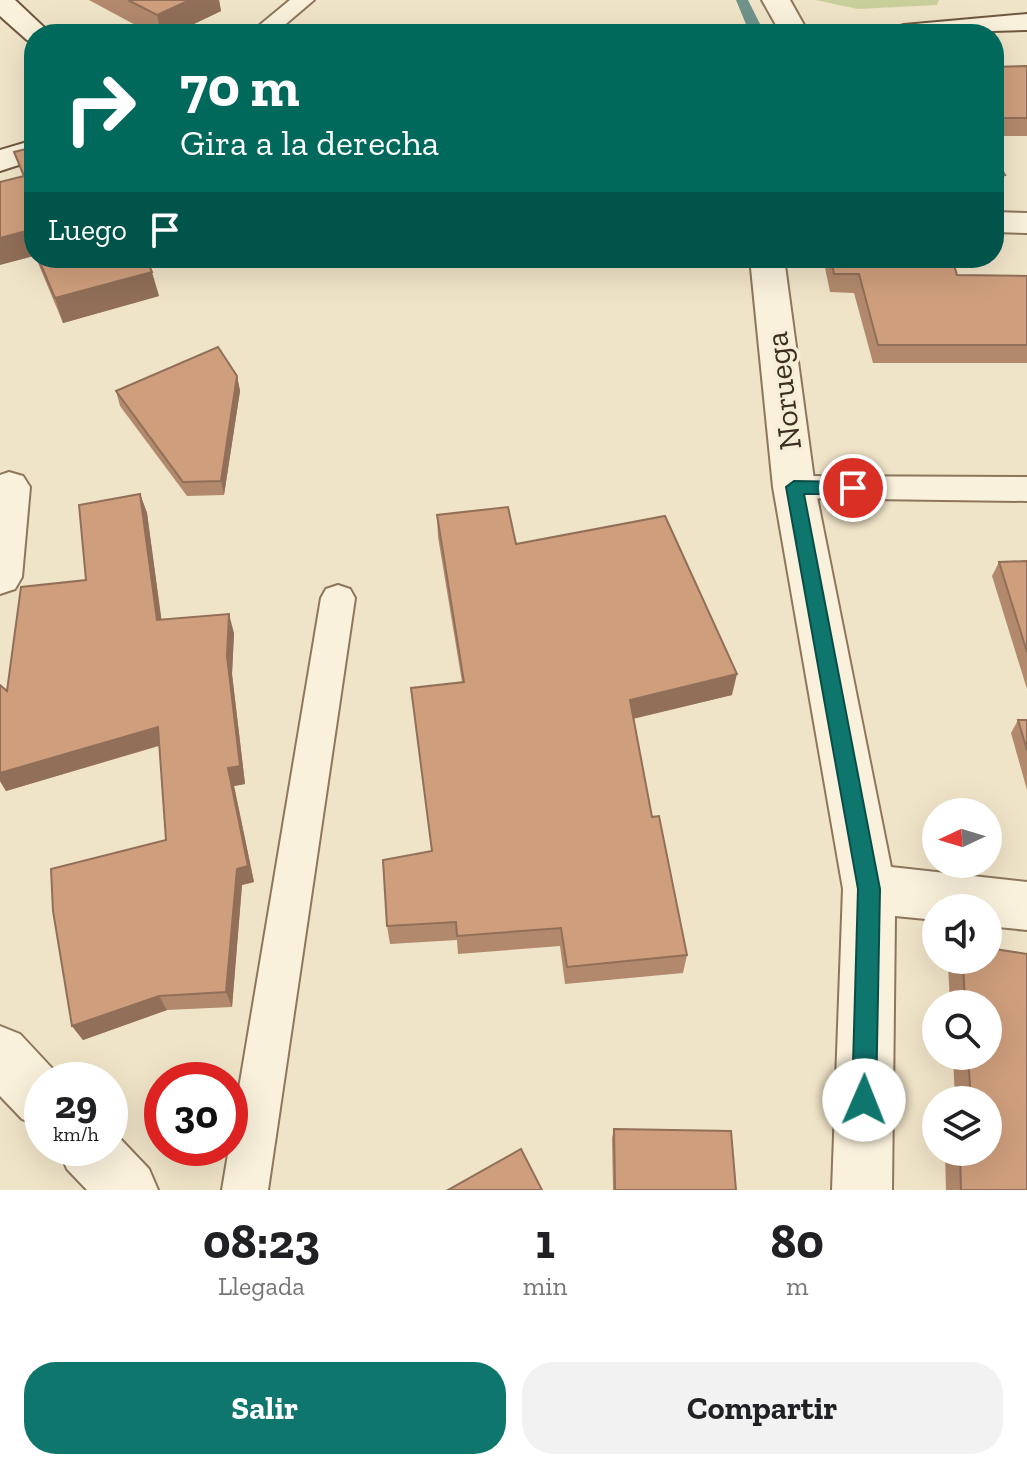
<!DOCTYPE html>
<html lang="es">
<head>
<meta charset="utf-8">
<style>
	:root { --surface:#fff; --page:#f2f2f2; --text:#202124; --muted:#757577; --accent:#0f766e }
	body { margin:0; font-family:"Zilla Slab",serif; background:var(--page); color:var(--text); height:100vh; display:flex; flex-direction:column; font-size:30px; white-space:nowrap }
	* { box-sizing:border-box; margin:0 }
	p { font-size:26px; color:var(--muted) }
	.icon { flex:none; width:44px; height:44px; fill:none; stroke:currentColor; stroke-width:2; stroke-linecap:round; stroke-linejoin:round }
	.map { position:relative; height:1190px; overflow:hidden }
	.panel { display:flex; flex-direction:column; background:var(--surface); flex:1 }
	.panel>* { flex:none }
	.hud { position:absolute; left:24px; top:24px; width:980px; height:244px; border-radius:32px; box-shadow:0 8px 32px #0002; background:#00695c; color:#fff; overflow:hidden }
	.needle { width:52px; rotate:266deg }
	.controls { position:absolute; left:922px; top:798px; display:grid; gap:16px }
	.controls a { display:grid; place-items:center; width:80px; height:80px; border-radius:50%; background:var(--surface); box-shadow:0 8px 32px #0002; font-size:40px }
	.speed { position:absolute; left:24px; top:1062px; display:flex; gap:16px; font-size:40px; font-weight:700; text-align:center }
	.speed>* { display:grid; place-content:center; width:104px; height:104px; border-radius:50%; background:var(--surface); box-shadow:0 8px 32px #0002; line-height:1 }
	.speed small { font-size:20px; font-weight:400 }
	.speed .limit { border:12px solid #d22; background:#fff; color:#111 }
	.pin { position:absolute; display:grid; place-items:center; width:68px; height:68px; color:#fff; margin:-34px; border:4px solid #fff; border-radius:50%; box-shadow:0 2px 8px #0007 }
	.me { position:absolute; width:88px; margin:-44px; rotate:1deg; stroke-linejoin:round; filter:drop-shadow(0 0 6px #0008) }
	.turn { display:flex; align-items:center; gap:28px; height:168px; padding:0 24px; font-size:36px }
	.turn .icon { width:104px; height:104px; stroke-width:2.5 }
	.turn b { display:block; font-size:56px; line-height:68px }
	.then { display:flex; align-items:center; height:76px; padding:0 24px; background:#0003; gap:16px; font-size:30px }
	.eta { display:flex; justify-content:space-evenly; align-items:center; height:136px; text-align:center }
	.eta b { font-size:48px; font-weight:700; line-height:56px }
	.cta { display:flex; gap:16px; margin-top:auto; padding:16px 24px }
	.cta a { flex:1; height:92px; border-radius:32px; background:var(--accent); color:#fff; font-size:32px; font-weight:700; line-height:92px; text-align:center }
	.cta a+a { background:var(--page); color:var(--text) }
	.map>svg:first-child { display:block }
	.green { fill:#c9cf9b }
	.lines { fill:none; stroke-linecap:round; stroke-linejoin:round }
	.stream { fill:#6f938a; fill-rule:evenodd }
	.lane-casing { stroke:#8d765c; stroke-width:4 }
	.street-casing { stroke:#8d765c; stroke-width:4 }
	.secondary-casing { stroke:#6f573f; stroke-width:4 }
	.lane { fill:#faf1dc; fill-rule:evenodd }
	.street { fill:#faf1dc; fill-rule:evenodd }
	.secondary { fill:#faf1dc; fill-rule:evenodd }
	.wall { fill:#b2896c }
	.shaded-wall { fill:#916f58 }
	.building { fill:#cf9f7d; stroke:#916f58; stroke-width:2 }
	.route { fill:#0f766e; stroke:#0a4d48; stroke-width:2 }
	.labels { text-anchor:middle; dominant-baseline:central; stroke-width:7; stroke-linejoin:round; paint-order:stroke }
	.street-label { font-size:32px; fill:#3d2e20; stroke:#f7eed8 }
</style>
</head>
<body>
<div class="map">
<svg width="1027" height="1190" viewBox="0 0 1027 1190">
	<rect width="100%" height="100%" fill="#f0e4c8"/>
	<polygon class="green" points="815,0 939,0 937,5 858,9"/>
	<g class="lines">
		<polygon class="stream" points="736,0 748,0 761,26 759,34 725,34 748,29"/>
		<g class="lane-casing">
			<g id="lane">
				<polygon points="290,0 314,0 274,34 249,34"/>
				<polygon points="794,476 1027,477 1027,501 794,498 783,495 778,487 783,479"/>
				<polygon points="338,585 350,589 355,598 268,1190 222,1190 321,598 326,589"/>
			</g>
		</g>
		<g class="street-casing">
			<g id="street">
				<polygon points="762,0 790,0 809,34 781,34"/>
				<polygon points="994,212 1027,213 1027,233 994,232"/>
				<polygon points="750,258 784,258 815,487 891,867 1027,882 1027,930 988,926 988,908 936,908 936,920 895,916 892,1190 832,1190 843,889 773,487"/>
				<polygon points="9,472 23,476 30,487 22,577 15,589 0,594 0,475"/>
				<polygon points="0,1026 20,1034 63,1080 42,1080 42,1128 22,1119 0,1096"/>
				<polygon points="110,1128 149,1169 158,1190 87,1190 67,1169 58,1148 110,1148"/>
			</g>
		</g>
		<g class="secondary-casing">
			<g id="secondary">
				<polygon points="0,0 15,0 51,34 34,34 34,42 27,40 0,16"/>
				<polygon points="1027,14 1027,30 890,34 894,28 904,25"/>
				<polygon points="34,140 34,160 0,171 0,150"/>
			</g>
		</g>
		<use href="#lane" class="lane"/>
		<use href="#street" class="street"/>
		<use href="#secondary" class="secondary"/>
	</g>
	<g class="wall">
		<polygon points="89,0 219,0 221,11 173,34 152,34"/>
		<polygon points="1027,66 1027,136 994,136 994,67"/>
		<polygon points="994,155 1005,175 999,193 994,193"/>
		<polygon points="36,258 146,258 159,296 63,323"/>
		<polygon points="823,258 952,258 957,275 1027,276 1027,363 873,363 854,293 830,292"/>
		<polygon points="237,376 240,391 224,495 187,496 120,406 116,391"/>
		<polygon points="140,494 147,513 161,619 234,633 232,674 245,784 234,786 254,882 242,885 232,1007 167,1010 83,1040 72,1026 166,840 159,746 6,791 0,781 0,685 7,691 86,580"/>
		<polygon points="437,515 516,544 732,695 633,719 652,817 687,955 683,973 565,984 560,946 458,954 457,940 390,944 387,926 432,851 462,682 438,537"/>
		<polygon points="1027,561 1027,689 992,576 999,562"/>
		<polygon points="1018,720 1027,720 1027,790 1011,733"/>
		<polygon points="951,960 988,960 1027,1190 946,1190 945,1152 988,1152 988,1100 955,1100 953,1056 988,1056 988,1004 950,1004 948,964"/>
		<polygon points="614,1129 736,1190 613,1190 612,1138"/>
	</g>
	<g class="shaded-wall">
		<polygon points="190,0 219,0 221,11 173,34 161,34 157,15"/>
		<polygon points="26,231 34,256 0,265 0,238"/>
		<polygon points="152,272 159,296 63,323 55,298"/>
		<polygon points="237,376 240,391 224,495 221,481"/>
		<polygon points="140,494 147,513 164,638 157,620"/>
		<polygon points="229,614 234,633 232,674 245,784 234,786 254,882 242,885 232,1007 226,992 228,768 227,656"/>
		<polygon points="737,674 732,695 627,720 630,700"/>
		<polygon points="158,727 164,744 6,791 0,781 0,773"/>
		<polygon points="159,996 167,1010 83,1040 72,1026"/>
	</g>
	<g class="building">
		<polygon points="128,0 190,0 157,15"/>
		<polygon points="1027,66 1027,118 994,118 994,67"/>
		<polygon points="34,147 34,249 26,231 0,238 0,182 24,176 14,152"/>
		<polygon points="994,155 1005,175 994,175"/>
		<polygon points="38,258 146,258 152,272 55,298"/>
		<polygon points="831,258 952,258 957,275 1027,276 1027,345 878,345 859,274 834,274"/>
		<polygon points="218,347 237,376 221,481 183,482 116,391"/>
		<polygon points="140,494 157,620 229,614 227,656 240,766 228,768 248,866 237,869 226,992 159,996 72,1026 53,911 51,869 166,840 158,727 0,773 0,685 7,691 21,587 86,580 79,505"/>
		<polygon points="508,507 516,544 665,516 737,674 630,700 652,817 659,816 687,955 567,967 561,928 457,936 456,922 387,926 383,860 432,851 411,688 464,682 437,515"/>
		<polygon points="1027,561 1027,652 999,562"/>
		<polygon points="1018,720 1027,720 1027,750"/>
		<polygon points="988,948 1027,954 1027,1190 961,1190 960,1152 988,1152 988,1100 971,1100 968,1056 988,1056 988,1004 965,1004 963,960 988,960"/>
		<polygon points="614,1129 731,1131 736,1190 615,1190"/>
		<polygon points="521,1149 542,1190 448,1190"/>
	</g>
	<polygon class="route" points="794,481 853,482 861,488 853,494 804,494 880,889 876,1100 873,1108 864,1112 856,1108 852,1100 858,889 786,487"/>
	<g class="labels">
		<g class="street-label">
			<text transform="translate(783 391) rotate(-97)">Noruega</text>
		</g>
	</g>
</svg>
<div class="controls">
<a><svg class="needle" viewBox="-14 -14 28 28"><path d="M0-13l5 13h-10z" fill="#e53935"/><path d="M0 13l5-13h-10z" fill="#757577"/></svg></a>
<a><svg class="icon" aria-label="sound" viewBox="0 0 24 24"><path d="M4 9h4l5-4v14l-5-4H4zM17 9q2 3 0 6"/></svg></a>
<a><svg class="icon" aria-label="search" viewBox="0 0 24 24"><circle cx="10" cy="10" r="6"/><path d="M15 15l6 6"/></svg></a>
<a><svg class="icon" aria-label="layers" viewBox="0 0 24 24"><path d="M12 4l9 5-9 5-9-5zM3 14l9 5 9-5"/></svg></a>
</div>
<div class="speed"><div>29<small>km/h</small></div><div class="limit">30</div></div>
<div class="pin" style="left:853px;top:488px;background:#d93025"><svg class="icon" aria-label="arrive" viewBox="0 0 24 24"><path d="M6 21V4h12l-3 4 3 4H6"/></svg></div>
<svg class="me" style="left:864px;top:1100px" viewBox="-20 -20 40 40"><circle r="19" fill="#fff"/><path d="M0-13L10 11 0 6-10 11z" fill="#0f766e"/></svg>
<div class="hud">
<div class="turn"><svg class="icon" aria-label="right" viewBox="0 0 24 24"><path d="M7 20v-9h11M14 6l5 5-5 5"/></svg><div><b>70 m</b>Gira a la derecha</div></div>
<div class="then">Luego<svg class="icon" aria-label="arrive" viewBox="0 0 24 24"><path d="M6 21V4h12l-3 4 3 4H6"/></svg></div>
</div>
</div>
<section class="panel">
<div class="eta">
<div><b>08:23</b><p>Llegada</p></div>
<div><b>1</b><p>min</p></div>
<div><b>80</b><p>m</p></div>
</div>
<div class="cta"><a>Salir</a><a>Compartir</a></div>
</section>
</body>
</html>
